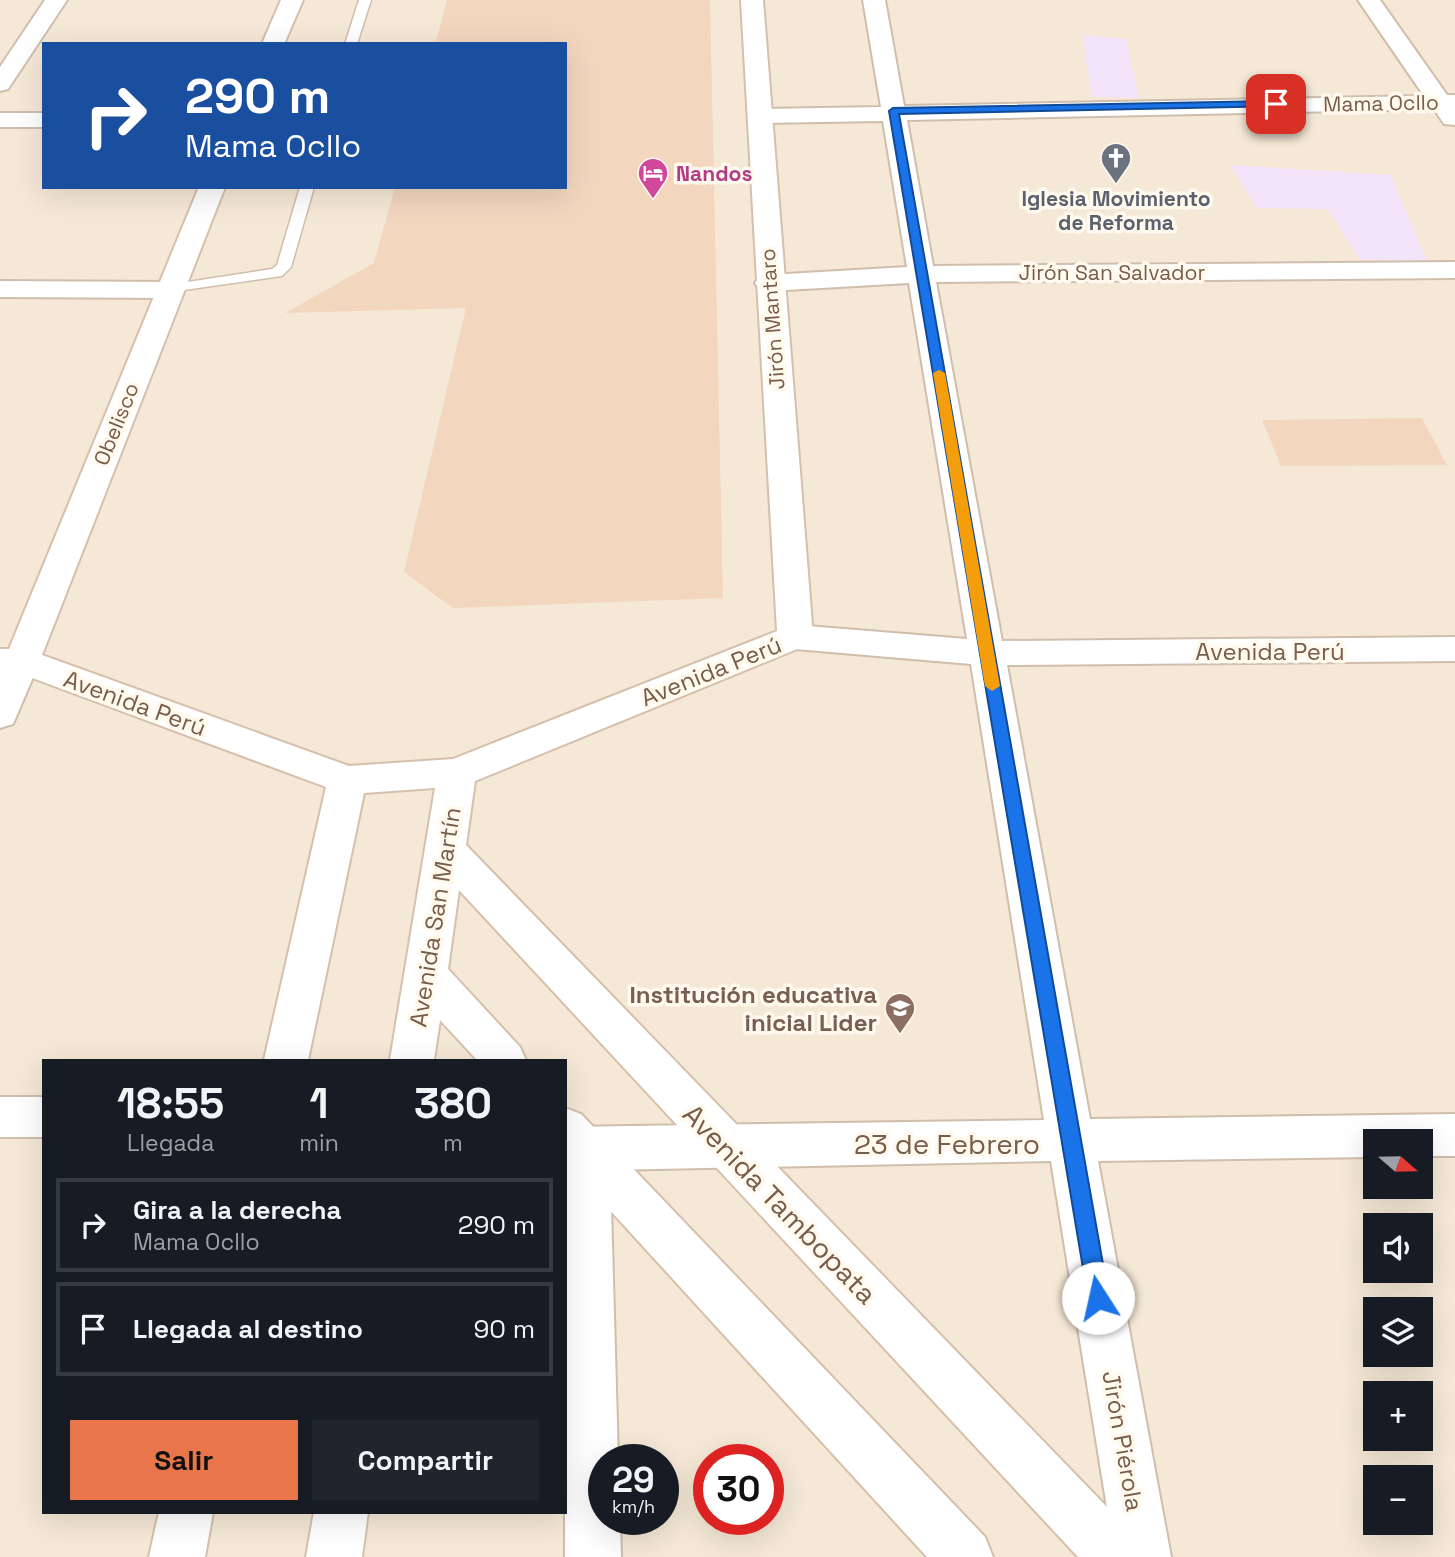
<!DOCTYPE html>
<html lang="es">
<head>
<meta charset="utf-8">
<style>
	:root { --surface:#171b24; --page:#20242c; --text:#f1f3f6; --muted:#9ea1a6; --line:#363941; --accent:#e9754a }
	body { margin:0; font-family:"Space Grotesk",sans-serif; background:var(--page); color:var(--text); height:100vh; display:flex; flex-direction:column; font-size:26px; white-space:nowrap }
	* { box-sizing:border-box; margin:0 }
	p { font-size:23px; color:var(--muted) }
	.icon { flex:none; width:38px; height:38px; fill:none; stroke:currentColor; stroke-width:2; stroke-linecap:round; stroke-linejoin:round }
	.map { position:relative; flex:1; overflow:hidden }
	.sheet { position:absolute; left:42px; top:1059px; width:525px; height:455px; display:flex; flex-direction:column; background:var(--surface); border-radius:0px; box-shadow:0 7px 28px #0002 }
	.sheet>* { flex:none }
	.top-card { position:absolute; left:42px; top:42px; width:525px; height:147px; border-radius:0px; box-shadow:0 7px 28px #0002; background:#1a4fa0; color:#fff; overflow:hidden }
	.needle { width:46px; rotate:110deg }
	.tools { position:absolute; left:1363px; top:1129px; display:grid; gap:14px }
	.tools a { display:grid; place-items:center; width:70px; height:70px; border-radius:0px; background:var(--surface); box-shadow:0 7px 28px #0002; font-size:35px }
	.speed { position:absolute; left:588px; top:1444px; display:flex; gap:14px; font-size:35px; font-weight:700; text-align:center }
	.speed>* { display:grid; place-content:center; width:91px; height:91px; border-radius:50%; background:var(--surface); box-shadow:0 7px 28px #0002; line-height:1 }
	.speed small { font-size:18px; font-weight:400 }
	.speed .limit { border:10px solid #d22; background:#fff; color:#111 }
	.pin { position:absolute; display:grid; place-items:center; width:60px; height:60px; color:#fff; margin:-30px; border-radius:14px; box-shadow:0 4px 10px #0006 }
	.me { position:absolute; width:77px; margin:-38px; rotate:350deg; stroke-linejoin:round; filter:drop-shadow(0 0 5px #0008) }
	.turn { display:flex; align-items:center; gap:24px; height:147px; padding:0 28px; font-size:32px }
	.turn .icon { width:91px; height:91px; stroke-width:2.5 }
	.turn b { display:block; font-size:49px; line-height:60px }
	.eta { display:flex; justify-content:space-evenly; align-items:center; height:119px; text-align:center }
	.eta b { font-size:42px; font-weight:800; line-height:49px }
	.button { display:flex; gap:14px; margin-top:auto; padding:14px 28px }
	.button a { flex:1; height:80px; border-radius:0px; background:var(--accent); color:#111; font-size:28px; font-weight:800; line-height:80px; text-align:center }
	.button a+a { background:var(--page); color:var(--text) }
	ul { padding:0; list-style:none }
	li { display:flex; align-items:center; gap:21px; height:94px; margin:0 14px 10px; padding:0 14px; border:4px solid var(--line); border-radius:0px }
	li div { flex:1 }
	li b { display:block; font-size:26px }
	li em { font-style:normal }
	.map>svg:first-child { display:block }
	.residential { fill:#f5e8d6; fill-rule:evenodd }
	.education { fill:#f3e4fa }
	.building { fill:#f3d6be }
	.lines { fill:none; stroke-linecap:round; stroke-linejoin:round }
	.lane-casing { stroke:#cfbeac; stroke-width:3 }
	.street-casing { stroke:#cfbeac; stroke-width:4 }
	.secondary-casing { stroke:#d5c0ac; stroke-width:4 }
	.lane { fill:#fff; fill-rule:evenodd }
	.street { fill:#fff; fill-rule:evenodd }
	.secondary { fill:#fff; fill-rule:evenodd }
	.route { fill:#1a73e8; stroke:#114b97; stroke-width:2 }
	.slow { fill:#f59e0b }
	.labels { text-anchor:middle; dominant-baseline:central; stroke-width:7; stroke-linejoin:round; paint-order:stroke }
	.far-street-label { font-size:21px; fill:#785d4a; stroke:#fff9ee }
	.far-hotel-label { font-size:21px; font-weight:bold; fill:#b23c85; stroke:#fff9ee; text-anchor:start }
	.far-worship-label { font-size:21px; font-weight:bold; fill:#5b616d; stroke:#fff9ee }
	.street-label { font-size:24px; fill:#785d4a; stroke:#fff9ee }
	.education-label { font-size:24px; font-weight:bold; fill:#785e54; stroke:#fff9ee; text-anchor:end }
	.near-street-label { font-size:28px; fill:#785d4a; stroke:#fff9ee }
</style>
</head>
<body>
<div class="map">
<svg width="1455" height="1557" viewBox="0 0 1455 1557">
	<rect width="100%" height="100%" fill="#fdf6e7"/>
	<path class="residential" d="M0 0H1455V1557H0ZM44 44H565V187H44ZM44 1060H565V1512H44ZM1376 1141H1421V1186H1376ZM1376 1225H1421V1270H1376ZM1376 1309H1421V1354H1376ZM1376 1393H1421V1438H1376ZM604 1460H663V1519H604ZM709 1460H768V1519H709ZM1376 1477H1421V1522H1376Z"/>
	<g class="education">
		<polygon points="1082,35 1126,39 1139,98 1092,97"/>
		<polygon points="1230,165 1391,175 1427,261 1360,260 1328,209 1257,208"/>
	</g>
	<g class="building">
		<polygon points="447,0 710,0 723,598 453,608 404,572 466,308 285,313 374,263 395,187 565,187 565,44 435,44"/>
		<polygon points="1422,418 1447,465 1281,466 1262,420"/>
	</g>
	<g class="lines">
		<g class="lane-casing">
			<g id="lane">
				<polygon points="359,0 371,0 357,44 345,44"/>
				<polygon points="300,187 314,187 291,267 282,276 163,293 160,290 168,285 272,269 277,265"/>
			</g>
		</g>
		<g class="street-casing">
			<g id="street">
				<polygon points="45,0 67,0 8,89 0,91 0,67"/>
				<polygon points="863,0 885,0 904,106 1424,96 1358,0 1380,0 1447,95 1455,95 1455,125 1444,124 1434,109 907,120 933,266 1455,262 1455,278 936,282 1002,641 1455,637 1455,661 1007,665 1090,1119 1455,1114 1455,1156 1421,1156 1421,1141 1376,1141 1376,1157 1098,1161 1171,1557 1115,1557 1051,1161 610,1170 618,1460 604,1460 604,1519 620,1519 621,1557 565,1557 565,1127 1044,1120 971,664 795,649 783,645 777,637 783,629 795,625 967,639 909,283 769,291 759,289 755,283 759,277 769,275 907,267 883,121 761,123 753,121 749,116 753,111 761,109 881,107"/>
				<rect x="0" y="113" width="44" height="14"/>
				<polygon points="0,281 168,282 178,284 182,290 178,296 168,298 0,297"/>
				<polygon points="22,649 35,652 40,661 13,724 0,728 0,671 9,652"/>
				<rect x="0" y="1097" width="44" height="40"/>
			</g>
		</g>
		<g class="secondary-casing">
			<g id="secondary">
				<polygon points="281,0 303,0 284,44 262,44"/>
				<polygon points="741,0 763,0 813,637 807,645 475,781 466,845 1136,1537 1144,1557 1078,1557 459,890 448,969 520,1047 526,1060 477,1060 440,1020 434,1060 390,1060 435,788 364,793 308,1060 264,1060 326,787 19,673 0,673 0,649 9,649 199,187 225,187 42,655 349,766 453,759 777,631"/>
				<polygon points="565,1108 581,1114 985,1537 993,1557 927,1557 565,1161"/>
				<polygon points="159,1512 213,1512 205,1557 149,1557"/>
				<polygon points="314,1512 368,1512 362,1557 306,1557"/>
			</g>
		</g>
		<use href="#lane" class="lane"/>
		<use href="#street" class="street"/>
		<use href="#secondary" class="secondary"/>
	</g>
	<polygon class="route" points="1276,101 1280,106 899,114 1109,1298 1106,1305 1098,1308 1091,1305 1088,1298 889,111 893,108"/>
	<polygon class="slow" points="939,370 945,373 1000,686 992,691 985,686 933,373"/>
	<defs>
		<g id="church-pin" transform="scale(1.575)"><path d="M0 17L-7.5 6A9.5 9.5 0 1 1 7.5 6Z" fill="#6b7280" stroke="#fff9ee"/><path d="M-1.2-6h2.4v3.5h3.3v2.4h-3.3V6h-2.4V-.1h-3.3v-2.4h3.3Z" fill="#fff"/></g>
		<g id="hotel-pin" transform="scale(1.575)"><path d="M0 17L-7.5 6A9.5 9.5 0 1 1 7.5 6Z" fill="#d1479c" stroke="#fff9ee"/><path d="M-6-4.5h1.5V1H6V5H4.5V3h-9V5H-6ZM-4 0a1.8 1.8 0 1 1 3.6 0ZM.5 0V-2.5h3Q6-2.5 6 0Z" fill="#fff"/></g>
		<g id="school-pin" transform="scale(1.575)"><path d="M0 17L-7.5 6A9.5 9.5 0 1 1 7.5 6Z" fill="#8d6e63" stroke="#fff9ee"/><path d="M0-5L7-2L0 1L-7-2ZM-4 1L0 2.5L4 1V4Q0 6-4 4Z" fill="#fff"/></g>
	</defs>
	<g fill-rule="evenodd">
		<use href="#church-pin" x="1116" y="158"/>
		<use href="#hotel-pin" x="653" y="173"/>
		<use href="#school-pin" x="900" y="1008"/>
	</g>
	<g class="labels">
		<g class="far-street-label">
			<text transform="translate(1381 103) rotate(-1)">Mama Ocllo</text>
			<text x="1112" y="272">Jirón San Salvador</text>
			<text transform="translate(772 319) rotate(-94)">Jirón Mantaro</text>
			<text transform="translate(116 424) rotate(-68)">Obelisco</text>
		</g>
		<g class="far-hotel-label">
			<text x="676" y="173">Nandos</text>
		</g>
		<g class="far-worship-label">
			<text x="1116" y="198">Iglesia Movimiento<tspan x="1116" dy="24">de Reforma</tspan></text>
		</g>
		<g class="street-label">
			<text x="1270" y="651">Avenida Perú</text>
			<text transform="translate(711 671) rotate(-22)">Avenida Perú</text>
			<text transform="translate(135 703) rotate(20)">Avenida Perú</text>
			<text transform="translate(435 917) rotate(-81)">Avenida San Martín</text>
			<text transform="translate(1123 1441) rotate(80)">Jirón Piérola</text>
		</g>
		<g class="education-label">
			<text x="877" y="994">Institución educativa<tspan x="877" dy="28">inicial Lider</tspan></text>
		</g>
		<g class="near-street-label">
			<text x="947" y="1144">23 de Febrero</text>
			<text transform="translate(780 1204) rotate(46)">Avenida Tambopata</text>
		</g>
	</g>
</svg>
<div class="tools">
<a><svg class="needle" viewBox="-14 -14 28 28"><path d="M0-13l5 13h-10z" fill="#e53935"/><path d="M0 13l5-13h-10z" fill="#9ea1a6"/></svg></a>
<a><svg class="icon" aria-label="sound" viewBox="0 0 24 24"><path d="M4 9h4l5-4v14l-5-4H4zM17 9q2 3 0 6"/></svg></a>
<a><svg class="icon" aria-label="layers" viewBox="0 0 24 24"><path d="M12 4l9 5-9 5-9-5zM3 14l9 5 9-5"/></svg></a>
<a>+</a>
<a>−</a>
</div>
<div class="speed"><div>29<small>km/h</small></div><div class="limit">30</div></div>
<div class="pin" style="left:1276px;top:104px;background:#d93025"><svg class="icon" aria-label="arrive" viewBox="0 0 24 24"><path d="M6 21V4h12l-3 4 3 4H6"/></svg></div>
<svg class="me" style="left:1098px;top:1298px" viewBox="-20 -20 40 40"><circle r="19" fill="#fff"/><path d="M0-13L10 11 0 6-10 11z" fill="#1a73e8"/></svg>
<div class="top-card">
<div class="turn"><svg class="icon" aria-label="right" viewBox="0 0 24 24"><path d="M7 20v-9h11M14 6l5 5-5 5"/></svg><div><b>290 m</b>Mama Ocllo</div></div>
</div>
<section class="sheet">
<div class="eta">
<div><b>18:55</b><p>Llegada</p></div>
<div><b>1</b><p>min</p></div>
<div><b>380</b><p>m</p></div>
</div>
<ul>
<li><svg class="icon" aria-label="right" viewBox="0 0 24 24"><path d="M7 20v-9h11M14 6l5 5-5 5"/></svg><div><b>Gira a la derecha</b><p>Mama Ocllo</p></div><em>290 m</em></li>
<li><svg class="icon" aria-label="arrive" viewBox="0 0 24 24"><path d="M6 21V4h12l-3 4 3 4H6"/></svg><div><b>Llegada al destino</b></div><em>90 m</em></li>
</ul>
<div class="button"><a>Salir</a><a>Compartir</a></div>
</section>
</div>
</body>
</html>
